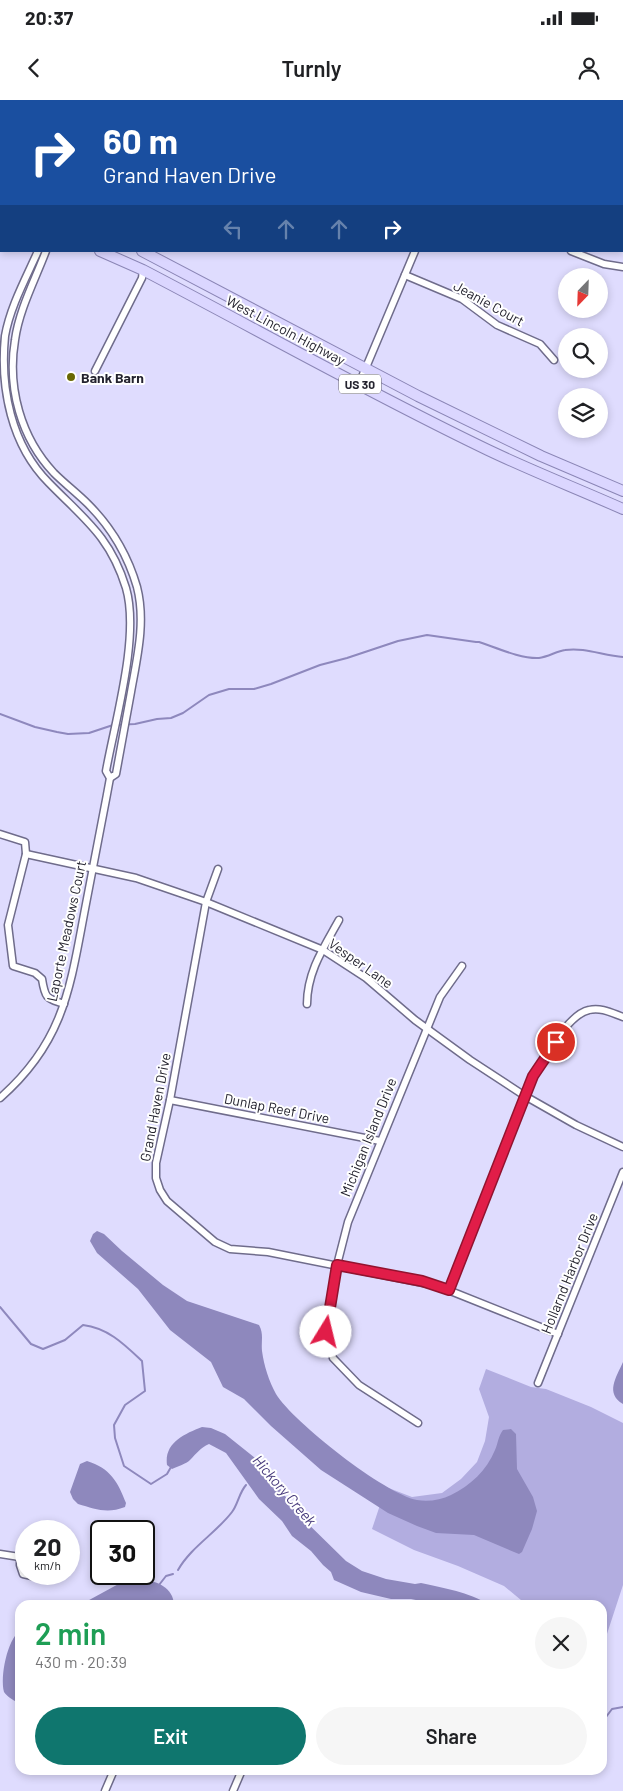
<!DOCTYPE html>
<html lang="en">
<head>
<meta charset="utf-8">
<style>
	:root { --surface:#fff; --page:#f6f6f6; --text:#202124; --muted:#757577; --accent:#0f766e }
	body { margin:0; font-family:Barlow,sans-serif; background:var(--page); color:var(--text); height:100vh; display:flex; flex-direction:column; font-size:19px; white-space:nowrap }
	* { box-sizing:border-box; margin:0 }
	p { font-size:16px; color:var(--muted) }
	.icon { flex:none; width:28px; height:28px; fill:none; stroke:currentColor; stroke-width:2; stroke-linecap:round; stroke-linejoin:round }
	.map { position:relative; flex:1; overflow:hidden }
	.details { position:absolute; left:15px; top:1500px; width:592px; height:175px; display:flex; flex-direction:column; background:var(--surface); border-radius:15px; box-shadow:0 2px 8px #0003 }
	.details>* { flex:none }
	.banner { position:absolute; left:0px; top:0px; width:624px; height:152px; box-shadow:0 2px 8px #0003; background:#1a4fa0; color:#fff; overflow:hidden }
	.needle { width:32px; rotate:203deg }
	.fabs { position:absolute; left:558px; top:168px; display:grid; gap:10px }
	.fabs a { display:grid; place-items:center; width:50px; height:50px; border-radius:50%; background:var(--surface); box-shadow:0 2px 8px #0003; font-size:25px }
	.speed { position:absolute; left:15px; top:1420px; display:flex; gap:10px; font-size:25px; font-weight:700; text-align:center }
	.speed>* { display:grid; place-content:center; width:65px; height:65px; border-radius:50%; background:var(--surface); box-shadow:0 2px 8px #0003; line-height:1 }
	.speed small { font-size:12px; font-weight:400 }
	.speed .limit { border:2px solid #111; border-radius:8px; background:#fff; color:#111 }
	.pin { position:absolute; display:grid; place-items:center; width:42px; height:42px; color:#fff; margin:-21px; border:2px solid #fff; border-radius:50%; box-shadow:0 1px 5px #0007 }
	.me { position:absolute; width:55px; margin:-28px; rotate:9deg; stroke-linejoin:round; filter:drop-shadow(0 0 4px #0008) }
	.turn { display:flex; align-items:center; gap:18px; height:105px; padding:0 20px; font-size:22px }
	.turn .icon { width:65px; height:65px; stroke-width:2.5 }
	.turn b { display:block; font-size:35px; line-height:42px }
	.lanes { display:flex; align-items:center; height:48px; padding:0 20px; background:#0003; justify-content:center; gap:25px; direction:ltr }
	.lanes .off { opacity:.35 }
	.round { display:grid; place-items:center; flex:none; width:52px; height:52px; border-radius:26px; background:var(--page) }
	.headline { display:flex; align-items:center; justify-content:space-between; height:85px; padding:0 20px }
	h1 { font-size:30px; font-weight:600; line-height:38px; color:#1e9e55 }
	.action { display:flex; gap:10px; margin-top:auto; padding:10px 20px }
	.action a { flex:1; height:58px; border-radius:30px; background:var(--accent); color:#fff; font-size:20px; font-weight:600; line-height:58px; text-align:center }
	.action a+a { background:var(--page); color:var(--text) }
	.status { display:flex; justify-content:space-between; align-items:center; height:35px; padding:0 25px; background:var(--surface); direction:ltr }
	.status svg { height:14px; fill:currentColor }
	header { display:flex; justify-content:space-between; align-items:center; height:65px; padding:0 20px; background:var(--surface); font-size:22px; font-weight:600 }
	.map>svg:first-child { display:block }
	.park { fill:#b2ade0 }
	.water { fill:#8e88bd }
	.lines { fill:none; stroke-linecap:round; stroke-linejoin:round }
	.stream { stroke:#8e88bd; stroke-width:2 }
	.minor-casing { stroke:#6f6c8b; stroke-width:9 }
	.tertiary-casing { stroke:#6f6c8b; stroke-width:10 }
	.primary-casing { stroke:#8b86b6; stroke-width:12 }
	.minor { stroke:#fff; stroke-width:6 }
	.tertiary { stroke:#fff; stroke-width:8 }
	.primary { stroke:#dbd6ff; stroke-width:10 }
	.route-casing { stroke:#92132f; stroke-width:12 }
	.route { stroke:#e11d48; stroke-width:9 }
	.poi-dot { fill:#696804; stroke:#fff; stroke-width:2 }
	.labels { text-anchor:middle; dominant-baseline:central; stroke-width:4; stroke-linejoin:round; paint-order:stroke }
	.shield { fill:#fff; stroke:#66656d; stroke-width:1 }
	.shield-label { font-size:12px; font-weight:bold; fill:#24232f }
	.street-label { font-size:14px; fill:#24232f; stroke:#fff }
	.poi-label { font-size:14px; font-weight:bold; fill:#24232f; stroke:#fff; text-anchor:start }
	.water-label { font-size:15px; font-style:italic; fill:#473a7c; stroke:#fff }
</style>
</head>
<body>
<div class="status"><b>20:37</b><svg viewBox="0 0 49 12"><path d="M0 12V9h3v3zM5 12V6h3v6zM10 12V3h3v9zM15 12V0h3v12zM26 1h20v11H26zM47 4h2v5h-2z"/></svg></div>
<header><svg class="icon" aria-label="back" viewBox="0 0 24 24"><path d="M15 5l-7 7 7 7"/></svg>Turnly<svg class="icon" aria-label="person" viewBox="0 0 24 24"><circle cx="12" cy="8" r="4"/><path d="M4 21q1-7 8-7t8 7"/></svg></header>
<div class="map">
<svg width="623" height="1691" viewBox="0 0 623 1691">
	<rect width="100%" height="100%" fill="#dfdcfe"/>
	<polygon class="park" points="486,1269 531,1287 546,1289 591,1307 623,1323 623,1485 605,1540 603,1540 602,1505 527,1505 504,1486 458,1466 414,1450 372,1429 386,1387 412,1397 442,1393 461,1379 477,1362 485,1341 489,1317 479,1289"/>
	<g class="water">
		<path d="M97 1131 104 1134 122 1151 163 1185 187 1201 259 1225C264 1234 261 1241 262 1251 264 1266 269 1281 276 1294 293 1322 385 1394 417 1400 428 1402 441 1400 451 1395 470 1386 487 1370 495 1350 498 1343 498 1337 503 1330L511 1329 516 1334 517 1369 533 1397 537 1411 532 1429 522 1452 519 1454 514 1452 474 1435 436 1433 417 1426 388 1413 321 1370 271 1326 244 1299 223 1287 211 1262 170 1230 138 1189 97 1153 90 1141 93 1134Z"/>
		<path d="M623 1262V1304C605 1293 616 1278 623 1262Z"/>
		<path d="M202 1327 211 1328 225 1334 264 1365 296 1412 346 1461 362 1471 386 1479 415 1484 421 1483C447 1489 466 1491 490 1505H440L411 1499H391L361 1492 334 1480 331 1472 323 1465 311 1451 292 1436 282 1421 259 1399 226 1353 209 1344C200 1348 197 1353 190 1360 186 1364 178 1366 172 1369L167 1365C164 1343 184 1334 202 1327Z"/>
		<path d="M87 1361C110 1368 118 1382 126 1403L125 1407C107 1414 95 1409 78 1404L73 1399 70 1392 80 1364Z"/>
		<path d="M142 1480C157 1481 173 1487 174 1505H80L124 1481Z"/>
		<path d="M20 1530V1604C15 1601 7 1597 4 1592 0 1576 7 1541 20 1530Z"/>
	</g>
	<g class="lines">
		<g class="stream">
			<path d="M0 614 35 627 57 632 68 634 89 633 113 625 135 624 157 619 171 618 183 613 209 595 229 589H254L271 584 320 565 347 558 398 541 427 535 476 542H479C497 548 521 559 539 558 548 557 557 551 565 550 585 547 604 556 623 557"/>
			<path d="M0 1207 31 1244 43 1249 65 1240 83 1225C108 1228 124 1244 142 1261L145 1291 125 1305 114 1325 115 1338 124 1366 151 1384 167 1374 171 1367"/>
			<path d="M178 1470C191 1447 216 1433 232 1412 238 1404 239 1393 246 1385"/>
			<polyline points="159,1485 166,1476 173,1474"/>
			<polyline points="602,1618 606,1617 612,1609 623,1607"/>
		</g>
		<g class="minor-casing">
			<g id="minor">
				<path d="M46 151C35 180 19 210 15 240 7 288 21 338 54 373 65 384 77 393 88 404 111 427 128 456 137 487 146 522 137 558 131 592 126 619 121 647 116 674L110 678"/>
				<polyline points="571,151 604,164 623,167"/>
				<polyline points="405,175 462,199 497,225 540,244 554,260"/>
				<polyline points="95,271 142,178 143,170"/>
				<polyline points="359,284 415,151"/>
				<path d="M0 734 25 742 26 754 8 825 13 866 35 873 42 879C45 898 46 898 64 904"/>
				<polyline points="26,754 136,778 206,802 323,850 366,878 415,920 470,960 525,996 576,1025 623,1047"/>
				<polyline points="218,769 206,802 170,1000 156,1063 156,1078 160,1090 167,1101 215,1142 230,1149 268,1152 438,1186 558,1234"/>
				<path d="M307 904C307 872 324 847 339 820"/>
				<path d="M0 998C64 942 70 888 85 809 93 766 102 722 110 678L106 671C115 621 140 536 126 488 110 436 84 419 49 383 11 345 0 288 5 236 10 207 26 178 38 151"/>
				<polyline points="170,1000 380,1041"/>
				<path d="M449 1190 525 996C534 974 565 915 589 910 601 907 612 913 623 917"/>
				<polyline points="538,1283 623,1072"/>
				<polyline points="418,1323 359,1285 333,1258 326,1232 337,1165 348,1122 440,897 462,866"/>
				<polyline points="0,1454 26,1458"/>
				<polyline points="20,1457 20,1465 23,1474 32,1476 41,1474"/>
				<polyline points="105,1691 114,1670"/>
				<polyline points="233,1691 242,1670"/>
			</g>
		</g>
		<g class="tertiary-casing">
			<polyline id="tertiary" points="104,1 105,0"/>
		</g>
		<g class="primary-casing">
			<g id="primary">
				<polyline points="0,90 1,90"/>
				<polyline points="0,108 1,108"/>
				<path d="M100 151 143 170C258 230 371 294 488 350 532 371 578 389 623 409"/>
				<polyline points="142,151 418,296 541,356 623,391"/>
			</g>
		</g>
		<use href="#minor" class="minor"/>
		<use href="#tertiary" class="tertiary"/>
		<use href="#primary" class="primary"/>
	</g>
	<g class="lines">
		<g class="route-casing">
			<polyline id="route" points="326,1232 337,1165 422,1181 449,1190 533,976 556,942"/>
		</g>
		<use href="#route" class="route"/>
	</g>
	<circle class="poi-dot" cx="71" cy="277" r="5"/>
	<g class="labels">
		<rect class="shield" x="339" y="274.5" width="42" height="19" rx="4"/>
		<g class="shield-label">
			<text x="360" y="284">US 30</text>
		</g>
		<g class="street-label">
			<text transform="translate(489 203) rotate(29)">Jeanie Court</text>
			<text transform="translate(286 230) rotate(28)">West Lincoln Highway</text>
			<text transform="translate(66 831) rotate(-78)">Laporte Meadows Court</text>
			<text transform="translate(361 863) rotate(35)">Vesper Lane</text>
			<text transform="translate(155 1007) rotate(-79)">Grand Haven Drive</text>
			<text transform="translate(277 1008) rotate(11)">Dunlap Reef Drive</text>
			<text transform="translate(368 1037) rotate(-68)">Michigan Island Drive</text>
			<text transform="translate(569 1173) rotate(-68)">Hollarnd Harbor Drive</text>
		</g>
		<g class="poi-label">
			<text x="81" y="277">Bank Barn</text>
		</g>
		<g class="water-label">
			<text transform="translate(285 1390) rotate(49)">Hickory Creek</text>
		</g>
	</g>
</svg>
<div class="fabs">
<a><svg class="needle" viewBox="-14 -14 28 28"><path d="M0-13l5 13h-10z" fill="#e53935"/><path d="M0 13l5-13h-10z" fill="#757577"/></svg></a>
<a><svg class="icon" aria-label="search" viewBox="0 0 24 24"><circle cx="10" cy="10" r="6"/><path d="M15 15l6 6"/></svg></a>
<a><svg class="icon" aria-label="layers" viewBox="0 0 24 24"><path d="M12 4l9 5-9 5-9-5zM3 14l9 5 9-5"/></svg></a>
</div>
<div class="speed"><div>20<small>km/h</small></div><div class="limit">30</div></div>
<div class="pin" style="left:556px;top:942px;background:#d93025"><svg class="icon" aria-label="arrive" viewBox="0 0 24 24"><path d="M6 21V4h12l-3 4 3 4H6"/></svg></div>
<svg class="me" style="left:326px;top:1232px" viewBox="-20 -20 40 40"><circle r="19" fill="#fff"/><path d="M0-13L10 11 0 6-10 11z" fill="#e11d48"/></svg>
<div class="banner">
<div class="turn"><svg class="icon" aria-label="right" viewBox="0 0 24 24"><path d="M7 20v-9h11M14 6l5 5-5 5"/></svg><div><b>60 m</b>Grand Haven Drive</div></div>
<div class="lanes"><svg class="icon off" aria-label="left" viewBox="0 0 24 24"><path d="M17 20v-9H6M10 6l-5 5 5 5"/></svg><svg class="icon off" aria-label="ahead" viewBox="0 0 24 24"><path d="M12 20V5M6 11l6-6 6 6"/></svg><svg class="icon off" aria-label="ahead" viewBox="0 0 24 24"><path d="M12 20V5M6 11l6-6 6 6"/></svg><svg class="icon" aria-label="right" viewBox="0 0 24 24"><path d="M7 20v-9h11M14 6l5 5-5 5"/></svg></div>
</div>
<section class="details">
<div class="headline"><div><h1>2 min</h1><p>430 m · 20:39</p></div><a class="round"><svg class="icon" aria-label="close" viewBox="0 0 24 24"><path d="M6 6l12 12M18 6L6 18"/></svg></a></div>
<div class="action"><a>Exit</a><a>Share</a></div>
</section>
</div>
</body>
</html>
